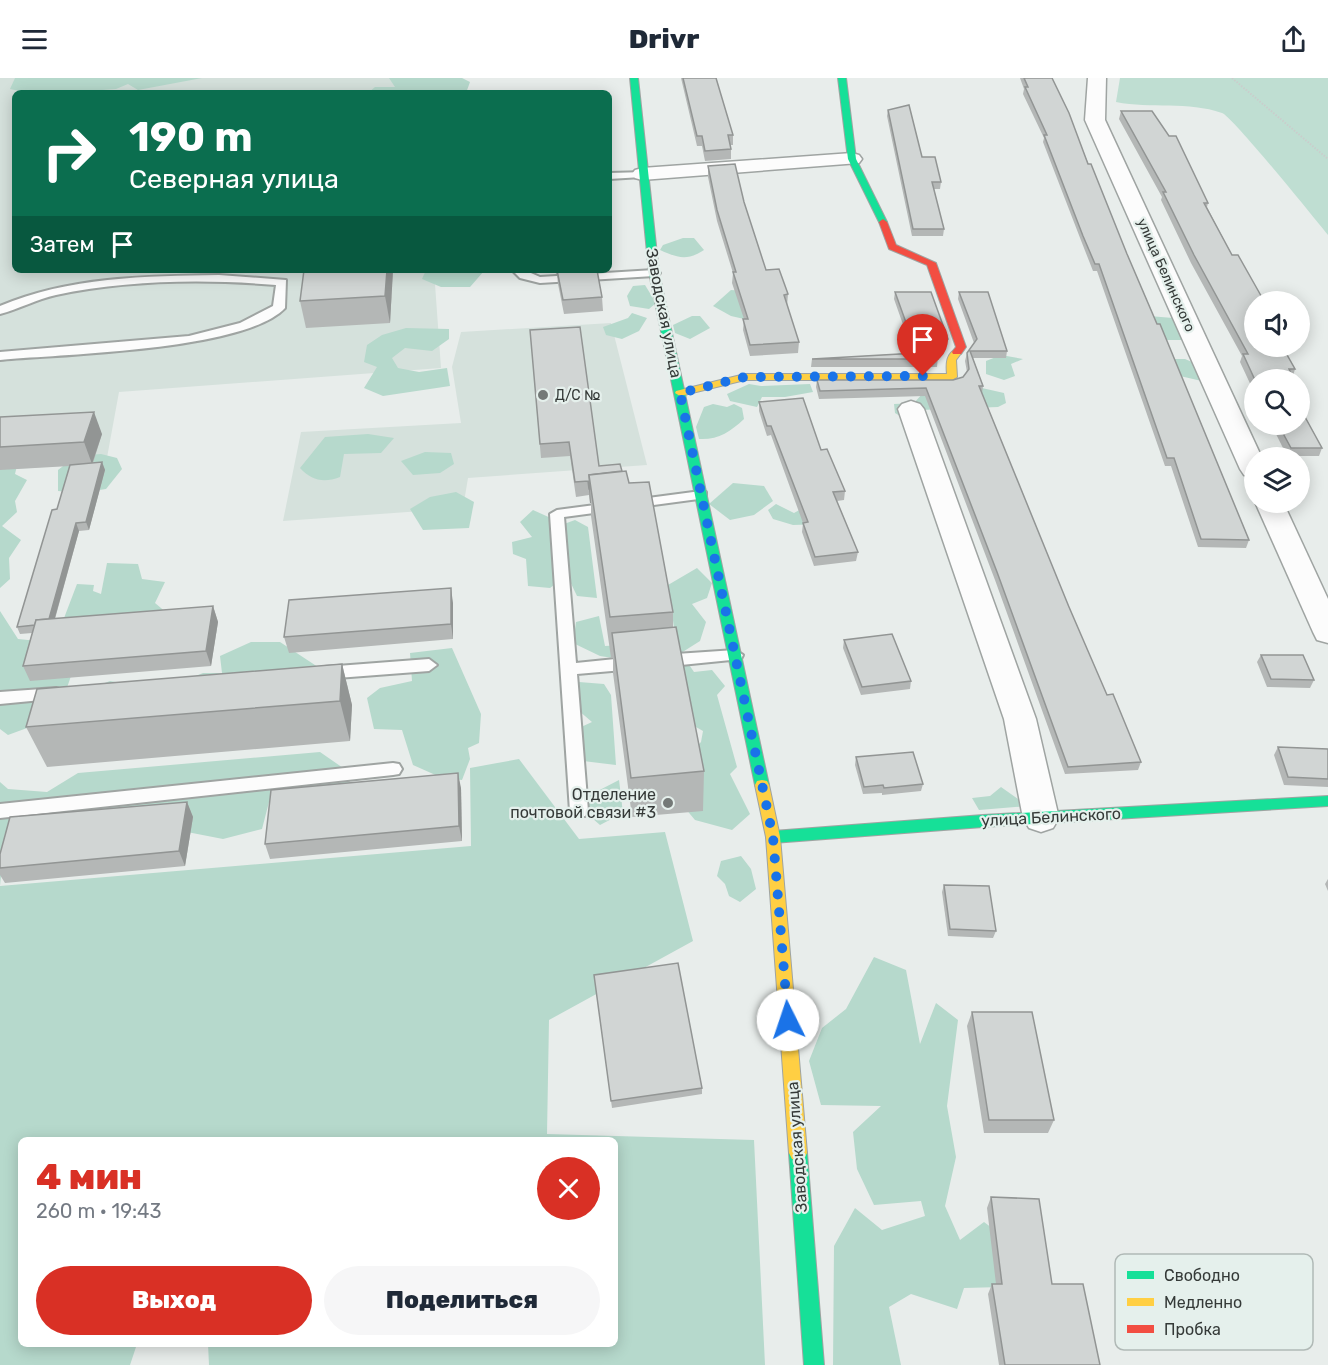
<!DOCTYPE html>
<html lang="ru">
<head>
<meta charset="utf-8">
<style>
	:root { --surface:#fff; --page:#f6f6f7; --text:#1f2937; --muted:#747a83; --accent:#d93025 }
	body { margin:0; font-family:Rubik,sans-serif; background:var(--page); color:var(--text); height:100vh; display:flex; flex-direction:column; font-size:22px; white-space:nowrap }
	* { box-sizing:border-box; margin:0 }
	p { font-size:20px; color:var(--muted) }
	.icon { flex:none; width:33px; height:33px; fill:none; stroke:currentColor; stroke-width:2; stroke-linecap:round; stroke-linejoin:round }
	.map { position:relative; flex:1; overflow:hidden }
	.drawer { position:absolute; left:18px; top:1059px; width:600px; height:210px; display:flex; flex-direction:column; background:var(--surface); border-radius:9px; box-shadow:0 3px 15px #0003 }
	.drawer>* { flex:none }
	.banner { position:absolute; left:12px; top:12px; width:600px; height:183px; border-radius:9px; box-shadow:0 3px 15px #0003; background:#0b6e4f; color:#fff; overflow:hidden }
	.tools { position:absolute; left:1244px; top:213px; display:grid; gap:12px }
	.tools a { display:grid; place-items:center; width:66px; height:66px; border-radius:50%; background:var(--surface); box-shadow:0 3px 15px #0003; font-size:30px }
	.pin { position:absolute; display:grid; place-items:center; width:51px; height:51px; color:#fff; margin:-62px -26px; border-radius:50% 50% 50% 0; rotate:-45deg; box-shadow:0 0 6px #0007 }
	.pin .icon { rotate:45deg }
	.me { position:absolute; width:66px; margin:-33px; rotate:356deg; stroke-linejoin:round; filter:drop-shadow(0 0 4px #0008) }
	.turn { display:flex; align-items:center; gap:21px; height:126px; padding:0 18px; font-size:27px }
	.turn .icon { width:78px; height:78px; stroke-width:2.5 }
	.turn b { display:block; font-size:42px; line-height:51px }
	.then { display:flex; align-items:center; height:57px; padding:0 18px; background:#0003; gap:12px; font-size:22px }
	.round { display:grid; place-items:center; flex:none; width:63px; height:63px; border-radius:32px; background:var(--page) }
	.head { display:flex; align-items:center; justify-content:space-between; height:102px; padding:0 18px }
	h1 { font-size:36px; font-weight:800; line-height:45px; color:var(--accent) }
	.button { display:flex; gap:12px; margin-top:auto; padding:12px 18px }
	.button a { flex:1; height:69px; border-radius:36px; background:var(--accent); color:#fff; font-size:24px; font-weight:800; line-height:69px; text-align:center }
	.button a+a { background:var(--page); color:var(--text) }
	header { display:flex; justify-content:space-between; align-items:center; height:78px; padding:0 18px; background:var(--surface); font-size:27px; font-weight:800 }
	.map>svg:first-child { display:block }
	.built { fill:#d5e1dc }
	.green { fill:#bfded2 }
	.forest { fill:#b6d9cc }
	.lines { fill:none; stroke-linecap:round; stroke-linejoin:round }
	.lane-casing { stroke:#9fa4a2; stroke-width:4 }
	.street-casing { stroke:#9fa4a2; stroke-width:3 }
	.fast-casing { stroke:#9fa4a2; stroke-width:2 }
	.slow-casing { stroke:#9fa4a2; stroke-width:2 }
	.jam-casing { stroke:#9fa4a2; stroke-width:2 }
	.path { stroke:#cacdcc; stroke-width:2; stroke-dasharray:1.5 1.5; stroke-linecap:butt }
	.lane { fill:#fcfcfc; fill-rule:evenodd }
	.street { fill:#fcfcfc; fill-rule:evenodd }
	.fast { fill:#16e098; fill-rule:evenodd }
	.slow { fill:#ffcf43; fill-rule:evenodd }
	.jam { fill:#f24e42; fill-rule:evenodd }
	.wall { fill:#b4b7b6 }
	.shaded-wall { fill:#929594 }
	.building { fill:#d1d5d4; stroke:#929594; stroke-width:1.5 }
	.route { stroke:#1a73e8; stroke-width:10; stroke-dasharray:0 18 }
	.poi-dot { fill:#747977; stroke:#e5f0ec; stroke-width:2 }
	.labels { text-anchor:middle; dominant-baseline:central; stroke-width:4.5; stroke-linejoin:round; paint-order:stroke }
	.far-street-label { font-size:14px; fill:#353a38; stroke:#e5f0ec }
	.far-poi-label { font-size:14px; fill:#353a38; stroke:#e5f0ec; text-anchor:start }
	.street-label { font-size:16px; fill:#353a38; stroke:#e5f0ec }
	.poi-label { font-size:16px; fill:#353a38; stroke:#e5f0ec; text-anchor:end }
	.key { fill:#e5f0ec; stroke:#b0b9b6; stroke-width:1.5 }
	.key-label { font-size:16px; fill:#353a38 }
</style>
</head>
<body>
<header><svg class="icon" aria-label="menu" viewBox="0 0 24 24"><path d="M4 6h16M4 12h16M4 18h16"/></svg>Drivr<svg class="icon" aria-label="share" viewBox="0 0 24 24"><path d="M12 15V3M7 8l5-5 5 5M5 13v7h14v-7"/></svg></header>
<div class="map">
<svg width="1328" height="1287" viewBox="0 0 1328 1287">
	<rect width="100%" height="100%" fill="#e8edeb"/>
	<g class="built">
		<polygon points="0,0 432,0 433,15 15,15 15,192 434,192 441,290 119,314 106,385 0,392"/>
		<polygon points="611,245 647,387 468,400 463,430 283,443 301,354 461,345 452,289 461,254"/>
	</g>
	<path class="green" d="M1120 0H1328V157C1314 140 1232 38 1222 35 1188 23 1151 31 1116 24Z"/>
	<g class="forest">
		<polygon points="15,0 202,0 138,12 128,6 116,11 61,15 29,15 10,11"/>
		<polygon points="389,0 462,0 470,4 466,15 368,15 375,9 395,9"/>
		<path d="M683 160H694L704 172C687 183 678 180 660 172L663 167Z"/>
		<polygon points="426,192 483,192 484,193 470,209 441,209 422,201"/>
		<polygon points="645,207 656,225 649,231 630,228 627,218 633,208"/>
		<polygon points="731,212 745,213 753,243 731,238 713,228"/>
		<polygon points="632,235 647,240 639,253 622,261 606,257 603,249 628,240"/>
		<polygon points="692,238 700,238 710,250 690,261 675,255 673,247"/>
		<polygon points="1149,238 1173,240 1184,262 1165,262"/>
		<polygon points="406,250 449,251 449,261 432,273 405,270 392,280 398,290 419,294 447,290 450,308 383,318 364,310 377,289 364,284 367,267 382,257"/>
		<polygon points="1001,277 1023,281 1011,286 1015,298 1004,302 986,296 986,283"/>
		<polygon points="1174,281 1185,281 1199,287 1206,304 1180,298"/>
		<polygon points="749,306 761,308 810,306 813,314 785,319 762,319 757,329 730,323 727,316"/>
		<polygon points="973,308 1004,315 1006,325 998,329 921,332 905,341 895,335 894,326 914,325 923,315"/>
		<path d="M713 326 727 329 734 326 742 330 744 341C730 354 718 362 699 361L696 349 704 329Z"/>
		<path d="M368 356 394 360 381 375 344 376 340 399C324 405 312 403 300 390L325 359Z"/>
		<polygon points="0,358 19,379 15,396 27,402 15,423 17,434 2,448 21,462 9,480 10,501 0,510"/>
		<polygon points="425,374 451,375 454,386 440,395 413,397 401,383"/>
		<polygon points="101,376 117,380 122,391 106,411 79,415 58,413 58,392 76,378"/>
		<polygon points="733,405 764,408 773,423 754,437 730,442 709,426"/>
		<polygon points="456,414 474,424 469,450 423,452 410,431 430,419"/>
		<polygon points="776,426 794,435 803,430 823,446 793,447 773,441 768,432"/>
		<polygon points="533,432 564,446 575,442 588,449 597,520 577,518 567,497 550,510 528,508 526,481 513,476 512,464 532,459 520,444"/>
		<polygon points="107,485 138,486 142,501 165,504 155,525 174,541 61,548 77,506 94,507 93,513 101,516"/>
		<polygon points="697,490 712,505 707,520 692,526 706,544 700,563 681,575 694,594 712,592 725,608 717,617 737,689 730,696 750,736 732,752 695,742 680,724 687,679 701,664 703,653 675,637 626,582 600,578 573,565 576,544 599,538 605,568 676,564 668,507"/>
		<polygon points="0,533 18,561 48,564 72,595 57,639 8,657 0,651"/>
		<polygon points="251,564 280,564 324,593 308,608 281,615 261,641 244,646 181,649 109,668 84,658 88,643 106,634 84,619 87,612 110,603 144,609 156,624 177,620 176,606 203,595 222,595 220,578"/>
		<polygon points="452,570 481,636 479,665 468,670 470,681 462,702 440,699 413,687 402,652 374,651 367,620 380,610 412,603 410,575"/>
		<polygon points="579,604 604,606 611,617 616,687 583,683 566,656 592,644 578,632 574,611"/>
		<polygon points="320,674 346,692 352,711 269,724 262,751 223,761 182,753 33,739 5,755 0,808 471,768 470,690 519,681 579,761 665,754 693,863 549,942 547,1056 754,1062 765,1287 209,1287 208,1266 615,1266 615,1062 21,1062 21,1266 153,1266 136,1269 130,1287 0,1287 0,704 8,711 47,714 78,695"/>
		<polygon points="619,702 623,735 600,747 584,733 588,718"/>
		<polygon points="1001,709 1028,728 979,732 972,720 990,718"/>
		<polygon points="741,778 751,791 756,811 740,824 729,818 725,806 717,798 721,783"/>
		<polygon points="874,879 906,892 920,966 936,925 958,942 947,1028 956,1079 945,1128 960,1162 984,1144 1004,1159 1001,1209 964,1210 957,1231 911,1216 889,1229 901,1287 833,1287 834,1168 855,1130 882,1152 925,1138 921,1123 874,1127 857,1091 853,1054 881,1028 821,1027 809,983 822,950 846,931"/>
	</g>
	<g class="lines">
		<g class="lane-casing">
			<g id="lane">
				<polygon points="646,94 647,96 642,99 609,101 609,95"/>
				<polygon points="512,192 524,192 540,199 654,192 660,195 654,198 540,205 520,200"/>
				<path d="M219 197 286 202 285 230C244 273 62 276 0 282V274L189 258 240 245 273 228 276 207C204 201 127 202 56 217 37 221 19 231 0 236V228C68 199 146 198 219 197Z"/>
				<polygon points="701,413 706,414 706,420 564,439 576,585 635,579 643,585 635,591 577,596 588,733 585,738 573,738 570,733 550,436 557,432"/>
				<polygon points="735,572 743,577 741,581 661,589 653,583 661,577"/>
				<polygon points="429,581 437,587 429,593 324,601 316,595 324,589"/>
				<polygon points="56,610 62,612 64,616 62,620 0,626 0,614"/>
				<polygon points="393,685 399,686 402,691 399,696 393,697 0,740 0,726"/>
			</g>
		</g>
		<g class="street-casing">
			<g id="street">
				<polygon points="1088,0 1106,0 1105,42 1262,380 1254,380 1254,399 1244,397 1240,391 1085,42"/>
				<polygon points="852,75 859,77 862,81 859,85 642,102 635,100 632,96 635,92 642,90"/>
				<polygon points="911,323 920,326 924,331 1036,641 1059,740 1053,750 1041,754 1029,750 1023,740 1004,641 898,331 902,326"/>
				<polygon points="1255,424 1283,424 1328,521 1328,565 1317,562 1313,554"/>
			</g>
		</g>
		<g class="fast-casing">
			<g id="fast">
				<polygon points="630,0 638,0 659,195 769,707 767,711 757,711 755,707 649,195"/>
				<polygon points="838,0 846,0 856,81 887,144 886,146 879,144 848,81"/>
				<polygon points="1328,718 1328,728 983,749 773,765 768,763 766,759 768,755 773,753 983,737"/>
				<polygon points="798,1067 804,1069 807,1075 824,1287 804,1287 789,1075 792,1069"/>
			</g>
		</g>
		<g class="slow-casing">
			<g id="slow">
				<path d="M957 271 962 274 956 282 957 299 952 302H745L680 318 675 315 676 313 745 296H947C946 286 946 275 957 271Z"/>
				<polygon points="762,702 767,703 769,707 780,759 807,1075 804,1081 798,1083 792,1081 789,1075 766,759 755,707 757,703"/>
			</g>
		</g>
		<g class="jam-casing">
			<polygon id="jam" points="883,141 887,144 896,167 936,185 966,269 961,276 953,276 952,274 956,269 927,187 889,171 879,144"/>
		</g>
		<polyline class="path" points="1232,0 1328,81"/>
		<use href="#lane" class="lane"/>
		<use href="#street" class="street"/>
		<use href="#fast" class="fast"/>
		<use href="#slow" class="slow"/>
		<use href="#jam" class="jam"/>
	</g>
	<g class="wall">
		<polygon points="681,0 716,0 733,57 733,67 730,67 731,71 731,81 705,83 702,68 697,68"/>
		<polygon points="1020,0 1052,0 1249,462 1246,470 1198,469 1171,388 1165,388 1097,193 1093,193 1082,165 1043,64 1044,60 1023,16 1024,11"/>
		<polygon points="888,32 941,104 940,111 934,111 944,151 943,158 912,158 887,38"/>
		<polygon points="1121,33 1208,125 1207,129 1232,177 1264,223 1254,224 1295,291 1293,298 1294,302 1254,302 1254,314 1240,284 1242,278 1191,185 1161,122 1162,119 1119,41"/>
		<polygon points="708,88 744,124 766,192 788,216 787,228 799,264 798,275 750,278 743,252 744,241 732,205 733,195 717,143 708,99"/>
		<polygon points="393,192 390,245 306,250 300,223"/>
		<polygon points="555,192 597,192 602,219 603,233 564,236 558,206 557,196 556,196"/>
		<polygon points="895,214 946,269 938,279 937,289 811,289 812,281 913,275 894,221"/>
		<polygon points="959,214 1007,273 1006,280 973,280 983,308 982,316 1069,529 1107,617 1141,684 1138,692 1065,696 995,502 925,318 819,321 816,309 817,302 953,302 963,299 967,294 965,283 967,275 974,265 958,221"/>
		<polygon points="530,252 599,388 622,393 629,405 673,534 673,549 704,693 703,733 632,739 613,595 613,580 611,580 591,438 591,425 590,425 589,417 576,419 570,378 541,380"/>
		<polygon points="1299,310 1307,324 1304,333 1302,333 1322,370 1319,378 1287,378 1271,346 1299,346"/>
		<polygon points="759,324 821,372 845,413 844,422 837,423 858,474 856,483 814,488 802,454 803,445 771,357 767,358 759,333"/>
		<polygon points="0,339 102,356 93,385 102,384 105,392 89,452 79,453 55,541 213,528 218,544 211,588 30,603 23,588 32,555 20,556 17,549 57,431 70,388 0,392"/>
		<polygon points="453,525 453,561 289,575 284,559"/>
		<polygon points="844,562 911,603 910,611 861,617 843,570"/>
		<polygon points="1261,577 1314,602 1310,610 1267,609 1257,584"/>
		<polygon points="342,586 352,627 350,663 47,689 26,649"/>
		<polygon points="1278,669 1328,671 1328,709 1284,707 1274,677"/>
		<polygon points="856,679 923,706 921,713 882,717 882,715 863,716 855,687"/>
		<polygon points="461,710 462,763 270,781 265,766"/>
		<polygon points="187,724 193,739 185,788 5,805 0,797 0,776"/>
		<polygon points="1328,801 1328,813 1325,806"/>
		<polygon points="944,807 996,853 993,860 948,858 942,814"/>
		<polygon points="594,897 702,1010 702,1016 612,1030"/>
		<polygon points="972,934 1054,1042 1048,1055 984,1055 967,948"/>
		<polygon points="991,1119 1052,1206 1100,1287 999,1287 988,1216 992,1206 996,1206 987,1130"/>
	</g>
	<g class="shaded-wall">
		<polygon points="387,192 393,192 390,245 385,218"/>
		<polygon points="948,261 946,269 937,281 938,273"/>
		<polygon points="94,334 102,356 92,386 84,364"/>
		<polygon points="102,384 105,392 89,452 86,444"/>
		<polygon points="589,411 590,411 591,425 590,425"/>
		<polygon points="76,445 79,453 51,554 47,546"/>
		<polygon points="451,510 453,525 453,561 451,546"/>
		<polygon points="213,528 218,544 211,588 206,573"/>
		<polygon points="342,586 352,627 350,663 340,623"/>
		<polygon points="458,695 461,710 462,763 459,748"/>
		<polygon points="187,724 193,739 185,788 179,773"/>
	</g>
	<g class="building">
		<polygon points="683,0 716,0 733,57 728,57 731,71 705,73 702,58 697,58"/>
		<polygon points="1024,0 1052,0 1069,35 1088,86 1091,86 1127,176 1157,246 1160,246 1249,462 1201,461 1174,380 1167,380 1099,186 1095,186 1083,158 1044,57 1047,57 1025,9 1028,9"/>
		<polygon points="909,27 922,79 935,79 941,104 932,104 944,151 913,151 888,32"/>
		<polygon points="1121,33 1152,33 1169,58 1176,58 1208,125 1204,125 1232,177 1238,177 1264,223 1254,224 1254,268 1282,268 1295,291 1289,291 1294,302 1255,302 1243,276 1248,276 1194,177 1163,114 1166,114"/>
		<polygon points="735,86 744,124 766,192 779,191 788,216 784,217 799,264 750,267 743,241 748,241 733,194 736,194 717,132 708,88"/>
		<polygon points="304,192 387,192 385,218 300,223"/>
		<polygon points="557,192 597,192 602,219 563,222"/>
		<polygon points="895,214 931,214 948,261 938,273 938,281 812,281 917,275"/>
		<polygon points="959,214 988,214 1007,273 970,273 983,308 979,308 1069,529 1107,617 1113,616 1141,684 1068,689 997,494 926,310 820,313 817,302 953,302 963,299 969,291 967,275 977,261"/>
		<polygon points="580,249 599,388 620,386 622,393 589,397 590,411 589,411 588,403 575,404 569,364 540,366 530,252"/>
		<polygon points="1299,310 1307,324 1299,324"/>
		<polygon points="803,320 821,372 827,371 845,413 833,414 858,474 815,479 803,445 808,444 771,348 767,348 759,324"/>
		<polygon points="1299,328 1322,370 1291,370 1278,346 1299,346"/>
		<polygon points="94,334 84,364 0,369 0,339"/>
		<polygon points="102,384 86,444 76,445 49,541 36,542 35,547 17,549 52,432 57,431 70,387"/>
		<polygon points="626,393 629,405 649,404 673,534 610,539 589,397"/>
		<polygon points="451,510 451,546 284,559 289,522"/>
		<polygon points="213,528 206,573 23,588 36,542"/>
		<polygon points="676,549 704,693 631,700 612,555"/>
		<polygon points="892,556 911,603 862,609 844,562"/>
		<polygon points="1261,577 1303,577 1314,602 1271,601"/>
		<polygon points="342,586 340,623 26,649 37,611"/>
		<polygon points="1278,669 1328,671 1328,701 1288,699"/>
		<polygon points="913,674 923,706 884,710 883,707 864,709 856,679"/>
		<polygon points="458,695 459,748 265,766 271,712"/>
		<polygon points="187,724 179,773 0,790 0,776 10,739"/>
		<polygon points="944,807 989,808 996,853 950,851"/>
		<polygon points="678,885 702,1010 611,1023 594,897"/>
		<polygon points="972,934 1032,934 1054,1042 989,1042"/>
		<polygon points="991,1119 1039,1121 1052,1206 1083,1206 1100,1287 1005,1287 992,1206 1002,1206"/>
	</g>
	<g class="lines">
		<polyline class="route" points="788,942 773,759 680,315 745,299 923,298"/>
	</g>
	<g class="poi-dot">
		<circle cx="543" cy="317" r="6"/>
		<circle cx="668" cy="725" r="6"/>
	</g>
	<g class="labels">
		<g class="far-street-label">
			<text transform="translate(1166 197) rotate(66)">улица Белинского</text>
		</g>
		<g class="far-poi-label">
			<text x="555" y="317">Д/С №</text>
		</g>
		<g class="street-label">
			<text transform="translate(664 235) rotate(79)">Заводская улица</text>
			<text transform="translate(1051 739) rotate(-3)">улица Белинского</text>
			<text transform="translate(797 1069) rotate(-94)">Заводская улица</text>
		</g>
		<g class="poi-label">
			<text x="656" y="716">Отделение<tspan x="656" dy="18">почтовой связи #3</tspan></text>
		</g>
	</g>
	<rect x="1115" y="1176" width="198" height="96" rx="9" class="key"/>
	<rect x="1127" y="1193" width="27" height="8" fill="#16e098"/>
	<rect x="1127" y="1220" width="27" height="8" fill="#ffcf43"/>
	<rect x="1127" y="1247" width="27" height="8" fill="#f24e42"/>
	<g class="key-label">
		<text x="1164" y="1203">Свободно</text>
		<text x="1164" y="1230">Медленно</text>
		<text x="1164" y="1257">Пробка</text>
	</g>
</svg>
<div class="tools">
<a><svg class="icon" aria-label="sound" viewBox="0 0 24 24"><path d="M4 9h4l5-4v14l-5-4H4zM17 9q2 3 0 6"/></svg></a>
<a><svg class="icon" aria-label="search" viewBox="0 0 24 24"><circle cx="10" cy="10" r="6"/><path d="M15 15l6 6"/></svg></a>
<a><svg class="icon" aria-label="layers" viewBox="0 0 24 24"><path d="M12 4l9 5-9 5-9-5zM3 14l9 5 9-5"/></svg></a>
</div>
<div class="pin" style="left:923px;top:298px;background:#d93025"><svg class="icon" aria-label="arrive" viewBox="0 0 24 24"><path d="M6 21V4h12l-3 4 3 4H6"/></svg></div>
<svg class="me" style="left:788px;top:942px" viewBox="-20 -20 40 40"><circle r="19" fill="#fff"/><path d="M0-13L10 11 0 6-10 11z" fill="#1a73e8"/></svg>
<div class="banner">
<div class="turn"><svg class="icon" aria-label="right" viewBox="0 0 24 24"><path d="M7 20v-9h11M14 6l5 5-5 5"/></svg><div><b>190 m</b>Северная улица</div></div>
<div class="then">Затем<svg class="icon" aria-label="arrive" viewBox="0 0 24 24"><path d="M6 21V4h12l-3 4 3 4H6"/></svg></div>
</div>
<section class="drawer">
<div class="head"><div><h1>4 мин</h1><p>260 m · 19:43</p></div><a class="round" style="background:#d93025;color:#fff"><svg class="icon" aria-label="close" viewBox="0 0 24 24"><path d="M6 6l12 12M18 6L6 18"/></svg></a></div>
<div class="button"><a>Выход</a><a>Поделиться</a></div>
</section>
</div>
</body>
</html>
